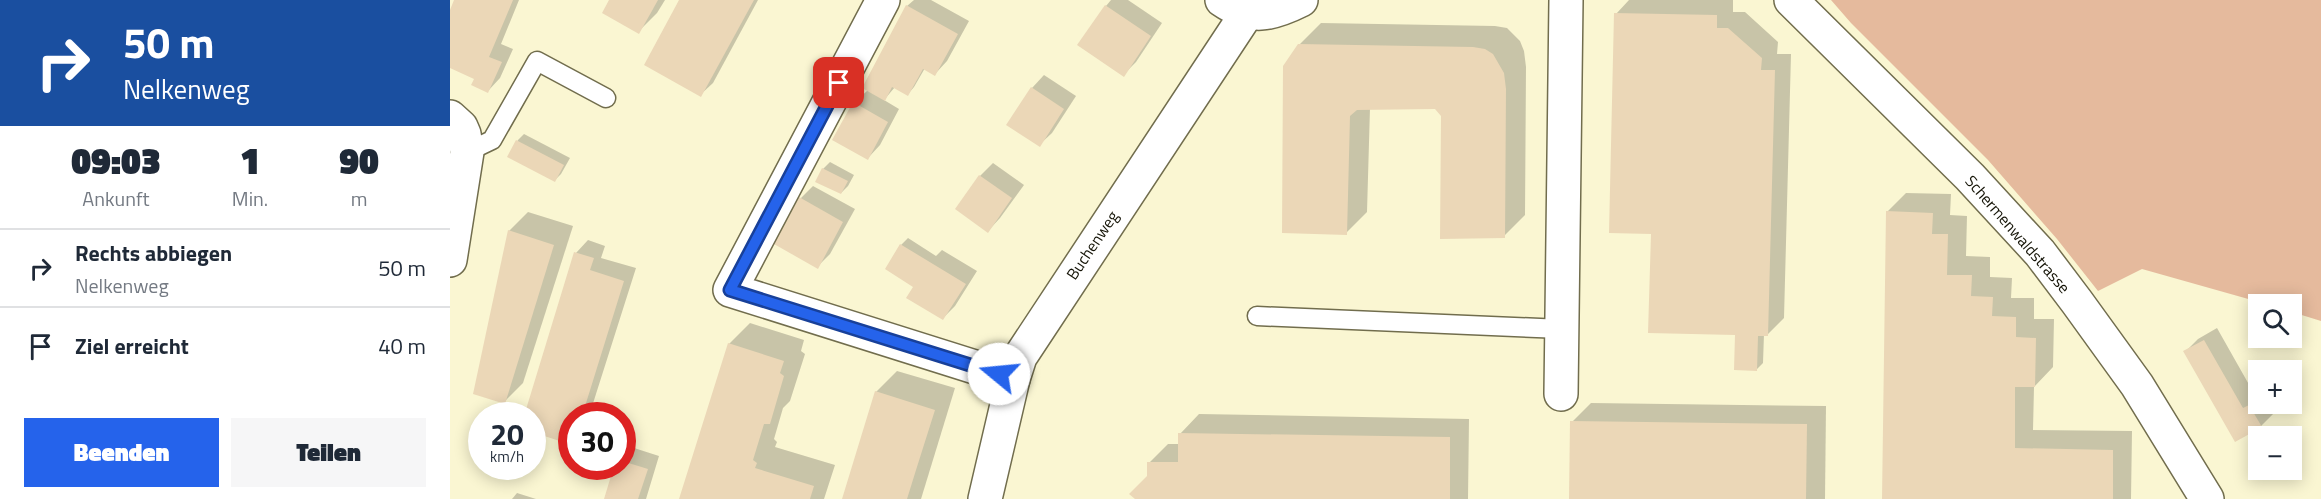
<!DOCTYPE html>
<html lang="de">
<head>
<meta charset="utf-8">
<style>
	:root { --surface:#fff; --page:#f6f6f7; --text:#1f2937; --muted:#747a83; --line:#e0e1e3; --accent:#2563eb }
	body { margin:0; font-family:"Titillium Web",sans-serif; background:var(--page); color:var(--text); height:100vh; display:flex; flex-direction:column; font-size:22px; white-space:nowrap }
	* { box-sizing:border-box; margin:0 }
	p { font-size:20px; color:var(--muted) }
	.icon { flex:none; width:33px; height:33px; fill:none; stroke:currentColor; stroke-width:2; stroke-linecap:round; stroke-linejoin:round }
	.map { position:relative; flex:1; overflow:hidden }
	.drawer { display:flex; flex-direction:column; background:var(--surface); width:450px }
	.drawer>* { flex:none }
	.guide { background:#1a4fa0; color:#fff; overflow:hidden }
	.tools { position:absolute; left:1798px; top:294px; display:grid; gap:12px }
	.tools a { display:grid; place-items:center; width:54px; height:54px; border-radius:0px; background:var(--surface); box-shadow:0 3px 15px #0003; font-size:30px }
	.speed { position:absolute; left:18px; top:402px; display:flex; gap:12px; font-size:30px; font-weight:700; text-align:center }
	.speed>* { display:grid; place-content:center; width:78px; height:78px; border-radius:50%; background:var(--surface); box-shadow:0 3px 15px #0003; line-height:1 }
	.speed small { font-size:15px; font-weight:400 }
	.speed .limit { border:9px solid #d22; background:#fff; color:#111 }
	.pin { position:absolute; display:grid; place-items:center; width:51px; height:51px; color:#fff; margin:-26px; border-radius:12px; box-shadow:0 3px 9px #0006 }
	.me { position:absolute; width:66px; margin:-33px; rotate:287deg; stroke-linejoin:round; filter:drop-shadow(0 0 4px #0008) }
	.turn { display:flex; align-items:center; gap:21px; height:126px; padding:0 24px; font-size:27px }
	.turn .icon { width:78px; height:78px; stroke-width:2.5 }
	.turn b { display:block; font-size:42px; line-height:51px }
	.eta { display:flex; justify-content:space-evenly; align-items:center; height:102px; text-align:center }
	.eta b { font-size:36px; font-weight:800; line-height:42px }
	.primary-button { display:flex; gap:12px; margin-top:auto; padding:12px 24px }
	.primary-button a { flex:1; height:69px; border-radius:0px; background:var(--accent); color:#fff; font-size:24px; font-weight:800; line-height:69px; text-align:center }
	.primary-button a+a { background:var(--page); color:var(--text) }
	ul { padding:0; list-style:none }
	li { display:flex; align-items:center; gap:18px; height:78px; padding:0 24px; border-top:2px solid var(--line) }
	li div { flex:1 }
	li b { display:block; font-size:22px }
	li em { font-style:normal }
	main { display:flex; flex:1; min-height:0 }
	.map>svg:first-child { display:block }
	.green { fill:#e5ba9d }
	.shadow { fill:#0003 }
	.building { fill:#ebd7b7 }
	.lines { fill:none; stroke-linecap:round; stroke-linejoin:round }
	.lane-casing { stroke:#716d4d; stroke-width:21 }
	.street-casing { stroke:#716d4d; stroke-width:36 }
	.lane { stroke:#fff; stroke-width:18 }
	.street { stroke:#fff; stroke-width:33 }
	.route-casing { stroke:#184099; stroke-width:15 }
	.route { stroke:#2563eb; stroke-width:10 }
	.labels { text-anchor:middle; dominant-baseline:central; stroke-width:6; stroke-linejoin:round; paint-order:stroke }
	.street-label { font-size:16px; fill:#141306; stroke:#fff }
</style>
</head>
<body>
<main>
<section class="drawer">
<div class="guide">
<div class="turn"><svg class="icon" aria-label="right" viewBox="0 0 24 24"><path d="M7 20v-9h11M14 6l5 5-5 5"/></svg><div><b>50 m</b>Nelkenweg</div></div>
</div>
<div class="eta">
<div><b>09:03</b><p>Ankunft</p></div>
<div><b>1</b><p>Min.</p></div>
<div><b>90</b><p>m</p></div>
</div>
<ul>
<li><svg class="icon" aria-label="right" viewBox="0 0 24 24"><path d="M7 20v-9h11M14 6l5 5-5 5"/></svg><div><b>Rechts abbiegen</b><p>Nelkenweg</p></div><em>50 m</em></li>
<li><svg class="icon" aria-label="arrive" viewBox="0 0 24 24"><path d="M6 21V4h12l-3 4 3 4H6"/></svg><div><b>Ziel erreicht</b></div><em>40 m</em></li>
</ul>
<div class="primary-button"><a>Beenden</a><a>Teilen</a></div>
</section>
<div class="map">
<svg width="1871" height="499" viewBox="0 0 1871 499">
	<rect width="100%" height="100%" fill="#faf6d2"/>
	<polygon class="green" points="1381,0 1871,0 1871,321 1842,312 1842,304 1816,304 1692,269 1648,291 1607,239 1538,160 1401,23"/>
	<g class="shadow">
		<polygon points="6,0 69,0 51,44 63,49 50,78 38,91 26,78 0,66 0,14"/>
		<polygon points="161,0 215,0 207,13 188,32"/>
		<polygon points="231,0 308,0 263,83 250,95"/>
		<polygon points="464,0 481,0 519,21 497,61 485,74 475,68 464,87 458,94 445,87 434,100 449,109 430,145 418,158 404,103 418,90 457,6"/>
		<polygon points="661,0 678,0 712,23 686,62 673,75 656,6"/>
		<polygon points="1179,0 1283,0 1283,12 1295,12 1328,42 1327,54 1341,54 1334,318 1318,334 1314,334 1313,363 1307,369 1287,336 1203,233 1166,14"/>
		<polygon points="871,23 1045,26 1057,28 1070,41 1074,51 1076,67 1075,215 1054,236 993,115 986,107 920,108 917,212 896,233 849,45"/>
		<polygon points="594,75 626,96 602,133 589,145 582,88"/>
		<polygon points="74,134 120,158 111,174 105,180 59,156 68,140"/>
		<polygon points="380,162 404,175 398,186 391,193 373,169"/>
		<polygon points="543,163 574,185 550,218 538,231 507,209 530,176"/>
		<polygon points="363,186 405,209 380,254 367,267 351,198"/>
		<polygon points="1456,193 1501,194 1500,215 1517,216 1516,256 1540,257 1540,277 1562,278 1561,298 1584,298 1584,319 1604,319 1603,367 1584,387 1583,430 1682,431 1681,499 1433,499 1437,212"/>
		<polygon points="78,212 123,226 73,383 54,402 59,231"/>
		<polygon points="458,238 486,256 492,250 527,271 505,306 493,318 451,245"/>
		<polygon points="138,240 155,246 151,258 186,268 139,416 122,416 82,431 126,253"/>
		<polygon points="300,323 354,340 351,351 355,354 340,401 333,408 324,439 327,442 325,447 385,465 374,499 231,499 279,344"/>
		<polygon points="1767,328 1806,397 1809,395 1809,404 1818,404 1824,413 1811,426 1735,352 1748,339"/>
		<polygon points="447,371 505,388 471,499 393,499 426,392"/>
		<polygon points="1141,403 1376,406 1375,499 1121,499 1122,422"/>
		<polygon points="749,414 1019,419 1018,499 687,499 699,476 699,463 718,444 730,444 730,434"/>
		<polygon points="181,447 209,456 196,499 156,499 172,466 172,455"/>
		<polygon points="67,493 86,499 62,499"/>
	</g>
	<g class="building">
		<polygon points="4,0 63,0 39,57 52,62 38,93 21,85 24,79 0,68 0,10"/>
		<polygon points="159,0 208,0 189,34 152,13"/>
		<polygon points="229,0 304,0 251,97 194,65"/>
		<polygon points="456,5 508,34 485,76 473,69 458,96 442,87 435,101 412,88"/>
		<polygon points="655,5 701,36 674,77 627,45"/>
		<polygon points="1164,13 1267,15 1267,28 1278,28 1312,58 1311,70 1325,70 1318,336 1308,336 1307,371 1284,370 1285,335 1198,333 1201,234 1159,233"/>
		<polygon points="848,44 1023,47 1035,49 1043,54 1054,73 1056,89 1055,238 990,239 991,116 985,109 907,110 900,116 897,235 832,233 833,66"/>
		<polygon points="581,87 614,109 590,147 556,125"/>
		<polygon points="403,102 438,122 418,160 382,140"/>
		<polygon points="66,140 114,165 105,182 57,157"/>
		<polygon points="372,168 398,181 391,194 365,182"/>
		<polygon points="529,175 562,198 538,233 505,209"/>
		<polygon points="349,197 393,222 368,269 324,244"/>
		<polygon points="1436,211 1483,213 1482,234 1498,234 1497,275 1522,275 1521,296 1543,297 1542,316 1566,317 1566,337 1586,338 1585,387 1565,387 1565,448 1663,450 1663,499 1432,499"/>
		<polygon points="58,230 104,245 55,404 23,394"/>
		<polygon points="450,244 516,284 493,320 456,298 463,287 435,269"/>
		<polygon points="124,252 144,258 140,270 174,281 132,416 122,416 122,445 82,432 82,416 74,416"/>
		<polygon points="1754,340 1793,408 1799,405 1812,427 1785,442 1733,351"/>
		<polygon points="278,343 334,361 330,373 334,376 320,424 314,424 303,460 307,463 305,468 364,486 360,499 229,499"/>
		<polygon points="425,391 485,410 466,470 457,499 392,499"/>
		<polygon points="1120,421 1357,424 1356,499 1119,499"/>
		<polygon points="728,433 1000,437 1000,499 685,499 679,494 697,476 697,462 728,462"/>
		<polygon points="172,461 198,469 188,499 154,499 164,466 172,466"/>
	</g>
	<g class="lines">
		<g class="lane-casing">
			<g id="lane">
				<polyline points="17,152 42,140 87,61 156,98"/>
				<polyline points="807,316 1112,329"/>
			</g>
		</g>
		<g class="street-casing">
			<g id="street">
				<polyline points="433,0 280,290 563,379"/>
				<path d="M772 0C801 20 821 15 851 0"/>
				<polyline points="1341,0 1520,177 1590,253 1627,302 1687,385 1757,499"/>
				<polyline points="0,117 11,127 14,134 17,152 0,260"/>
				<polyline points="1111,394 1116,0"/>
				<polyline points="535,499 563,379 570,357 797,13"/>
			</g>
		</g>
		<use href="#lane" class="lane"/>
		<use href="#street" class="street"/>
	</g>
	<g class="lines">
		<g class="route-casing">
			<polyline id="route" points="389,83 280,290 549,374"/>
		</g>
		<use href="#route" class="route"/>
	</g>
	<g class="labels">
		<g class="street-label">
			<text transform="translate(1568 234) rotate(49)">Schermenwaldstrasse</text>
			<text transform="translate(642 245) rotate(-56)">Buchenweg</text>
		</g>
	</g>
</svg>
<div class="tools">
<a><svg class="icon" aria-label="search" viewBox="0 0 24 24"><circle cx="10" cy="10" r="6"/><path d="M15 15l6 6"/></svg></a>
<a>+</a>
<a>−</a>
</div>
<div class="speed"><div>20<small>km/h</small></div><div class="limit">30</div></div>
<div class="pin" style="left:389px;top:83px;background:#d93025"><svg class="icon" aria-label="arrive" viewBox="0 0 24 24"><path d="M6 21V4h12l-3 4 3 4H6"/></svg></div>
<svg class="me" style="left:549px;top:374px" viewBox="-20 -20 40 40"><circle r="19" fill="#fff"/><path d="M0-13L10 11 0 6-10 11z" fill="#2563eb"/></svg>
</div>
</main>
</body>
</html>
